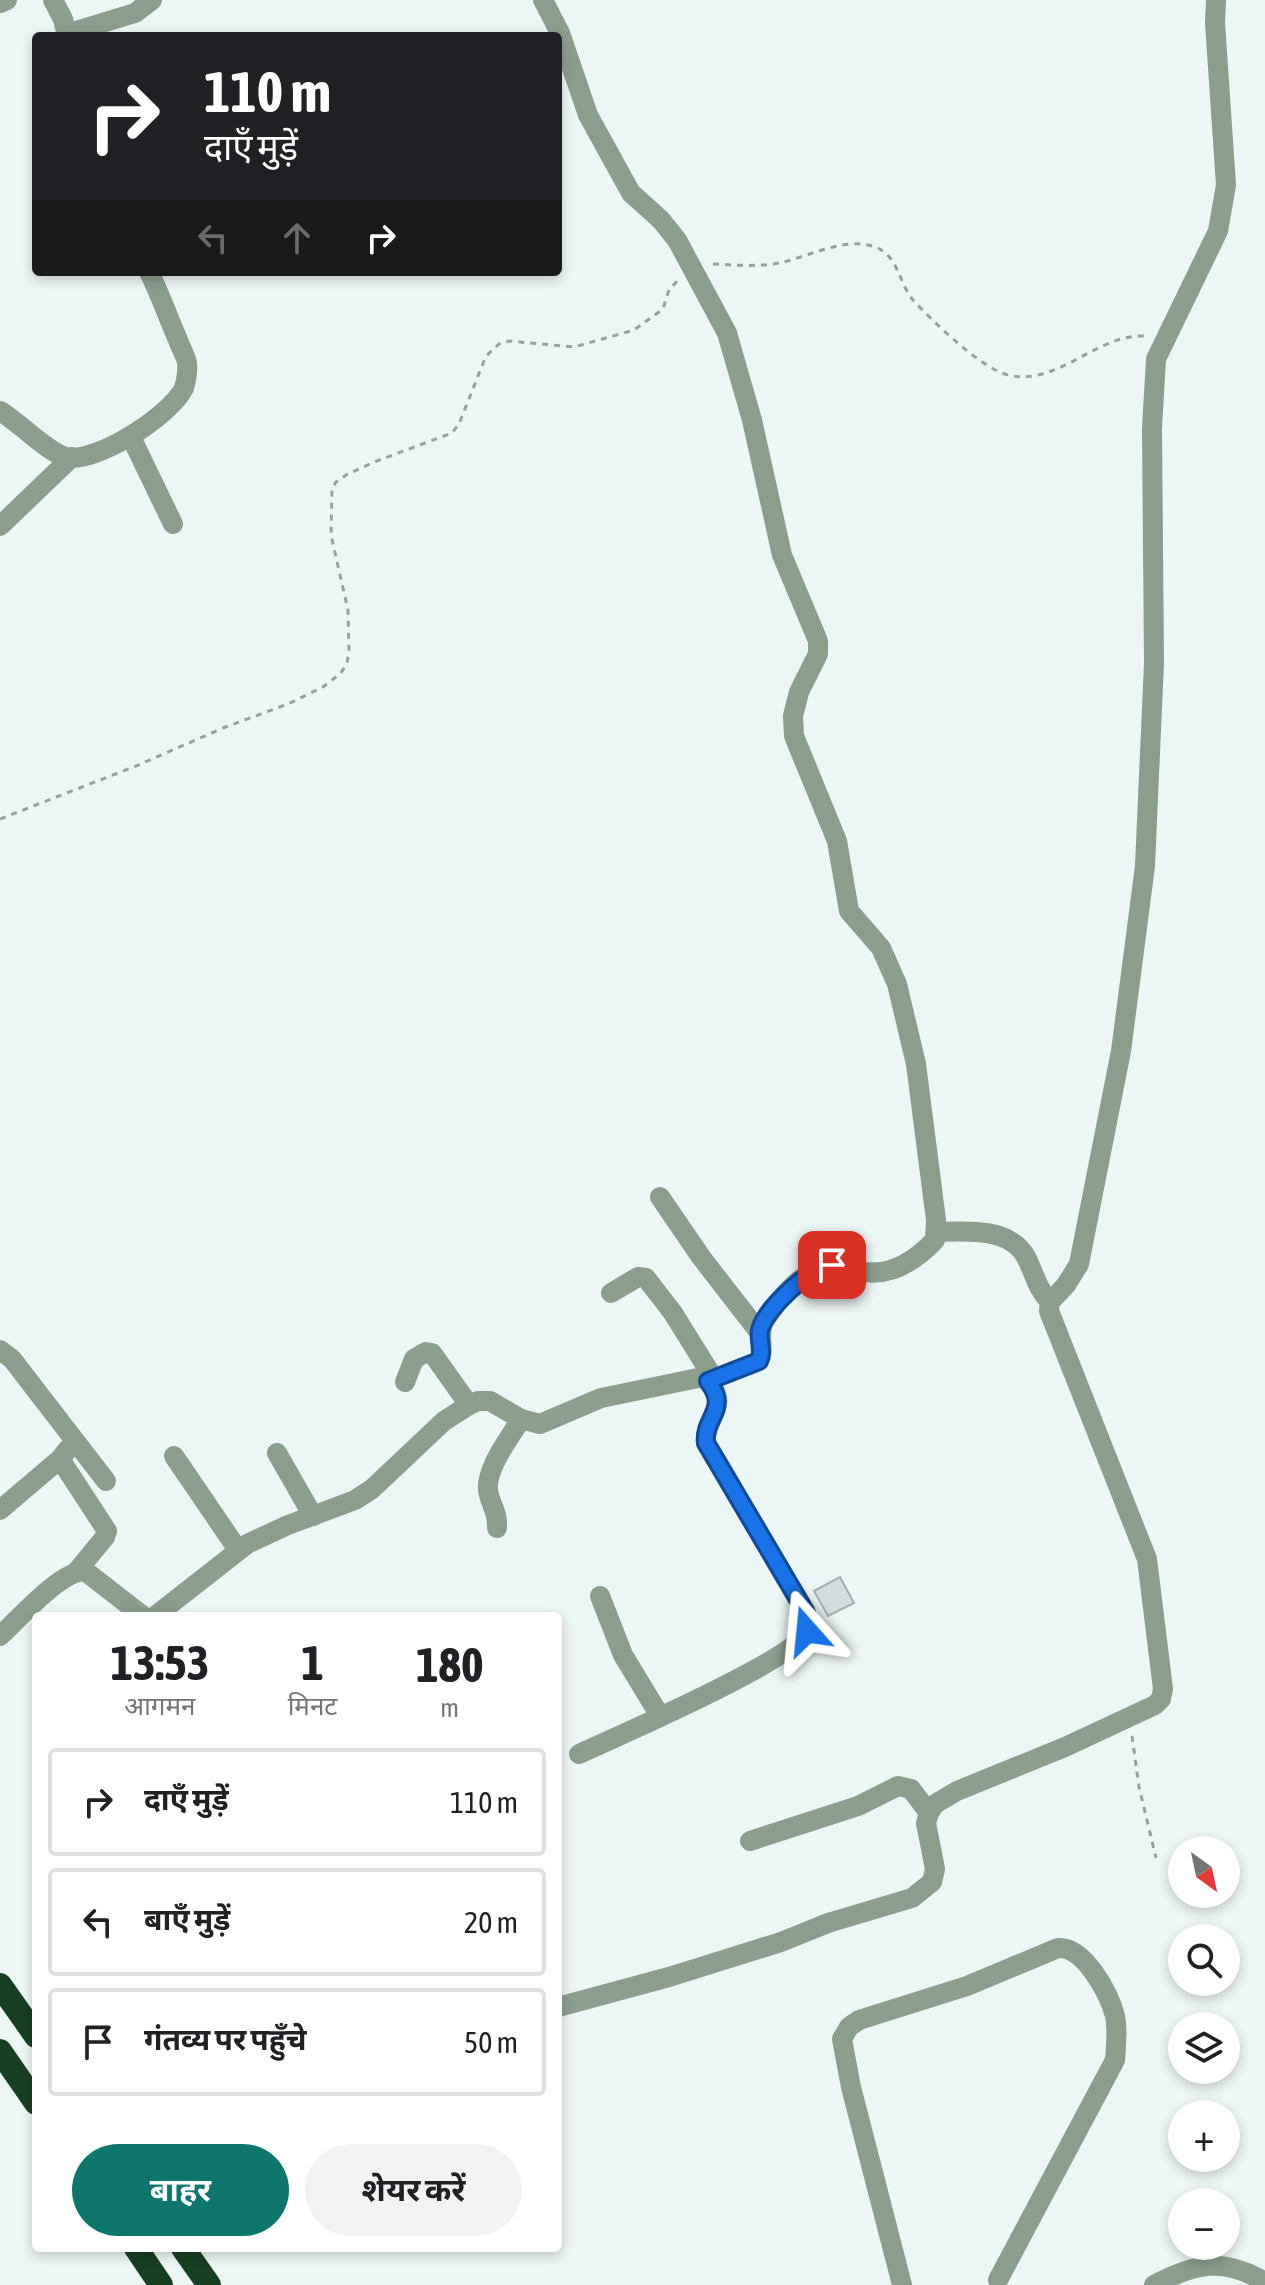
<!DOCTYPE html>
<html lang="hi">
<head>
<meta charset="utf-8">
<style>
	:root { --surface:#fff; --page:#f2f2f2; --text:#202124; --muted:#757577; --line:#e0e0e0; --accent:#0f766e }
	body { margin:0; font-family:"Asap Condensed","Noto Sans Devanagari",sans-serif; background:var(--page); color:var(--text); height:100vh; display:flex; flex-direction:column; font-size:30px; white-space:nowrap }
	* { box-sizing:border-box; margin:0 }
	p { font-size:26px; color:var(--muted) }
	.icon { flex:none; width:44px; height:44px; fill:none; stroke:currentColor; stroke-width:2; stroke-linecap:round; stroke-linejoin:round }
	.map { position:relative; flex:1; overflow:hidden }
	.sheet { position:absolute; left:32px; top:1612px; width:530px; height:640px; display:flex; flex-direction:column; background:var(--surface); border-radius:8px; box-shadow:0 4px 12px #0003 }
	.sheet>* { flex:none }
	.banner { position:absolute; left:32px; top:32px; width:530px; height:244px; border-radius:8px; box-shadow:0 4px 12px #0003; background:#202124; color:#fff; overflow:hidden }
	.needle { width:52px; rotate:147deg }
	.buttons { position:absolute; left:1168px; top:1836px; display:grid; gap:16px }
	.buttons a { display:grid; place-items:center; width:72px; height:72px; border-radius:50%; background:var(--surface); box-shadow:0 4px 12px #0003; font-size:40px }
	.pin { position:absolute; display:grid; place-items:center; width:68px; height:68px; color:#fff; margin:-34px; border-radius:16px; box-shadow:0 4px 12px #0006 }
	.me { position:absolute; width:88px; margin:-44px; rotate:342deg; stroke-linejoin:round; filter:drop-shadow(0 0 6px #0008) }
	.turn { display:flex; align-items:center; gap:28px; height:168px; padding:0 40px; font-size:36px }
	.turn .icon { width:104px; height:104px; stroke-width:2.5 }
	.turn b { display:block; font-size:56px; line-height:68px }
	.lanes { display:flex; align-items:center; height:76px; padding:0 40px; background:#0003; justify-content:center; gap:40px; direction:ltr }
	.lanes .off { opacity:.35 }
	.eta { display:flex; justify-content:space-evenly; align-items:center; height:136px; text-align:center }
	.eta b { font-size:48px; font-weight:700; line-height:56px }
	.primary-button { display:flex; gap:16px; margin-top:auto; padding:16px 40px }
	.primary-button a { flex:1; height:92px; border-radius:48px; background:var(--accent); color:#fff; font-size:32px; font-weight:700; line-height:92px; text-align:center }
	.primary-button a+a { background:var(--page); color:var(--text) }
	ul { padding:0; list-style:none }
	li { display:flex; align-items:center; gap:24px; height:108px; margin:0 16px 12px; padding:0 24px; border:4px solid var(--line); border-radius:8px }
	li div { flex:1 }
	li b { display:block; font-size:30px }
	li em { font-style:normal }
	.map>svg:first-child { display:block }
	.building { fill:#d3dde0; stroke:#a3adaf; stroke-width:2 }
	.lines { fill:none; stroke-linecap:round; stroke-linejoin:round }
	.path { stroke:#98a09e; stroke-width:3; stroke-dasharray:6 6; stroke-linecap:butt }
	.minor { stroke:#8b9e8e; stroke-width:20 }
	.highway { stroke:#173f22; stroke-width:24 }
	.route-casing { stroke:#114b97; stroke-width:20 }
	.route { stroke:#1a73e8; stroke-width:14 }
</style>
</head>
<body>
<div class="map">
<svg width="1265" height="2285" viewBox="0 0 1265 2285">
	<rect width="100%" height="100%" fill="#ecf6f4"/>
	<polygon class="building" points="840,1577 854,1603 828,1616 814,1591"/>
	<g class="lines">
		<g class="path">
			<path d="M713 264C735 265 757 267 779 263 808 257 846 236 875 247 899 256 898 282 913 300 932 321 982 369 1008 375 1058 387 1097 333 1146 336"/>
			<polyline points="0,819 136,766 223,728 288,704 323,687 341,673 347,663 349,651 348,610 331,535 332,489 336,482 346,475 374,462 452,433 459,424 486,356 499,344 509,341 574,347 634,330 663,309 669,290 679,279"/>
			<polyline points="1132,1736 1139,1787 1156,1858"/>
		</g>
		<g class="minor">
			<polyline points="53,0 63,19 67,36"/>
			<path d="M543 0 560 33 588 115 631 193 661 220 677 240 727 333 752 420 782 555 818 641V654L799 692 793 716 794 736 837 841 849 911 881 948 897 984 916 1064 936 1220 935 1240C915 1261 889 1278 860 1271 850 1269 840 1264 830 1265 804 1268 778 1300 765 1320 756 1334 766 1348 759 1361L708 1381"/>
			<polyline points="0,3 7,0"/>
			<polyline points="66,34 135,13 152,0"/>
			<path d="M0 411C19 422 48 453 66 457 96 464 171 415 184 388 186 382 188 369 187 363 186 356 180 347 178 340 168 317 160 294 149 272"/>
			<polyline points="131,437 173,524"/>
			<polyline points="0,526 72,457"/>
			<polyline points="660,1197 701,1257 759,1332"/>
			<path d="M936 1232C964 1231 1010 1227 1026 1257 1034 1272 1037 1289 1050 1302"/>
			<polyline points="611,1293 638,1277 646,1278 673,1313 714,1379"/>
			<polyline points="0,1350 12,1359 106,1481"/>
			<polyline points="405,1382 414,1359 426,1352 432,1353 469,1405"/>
			<polyline points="277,1453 313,1516"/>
			<polyline points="174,1456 238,1550"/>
			<polyline points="60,1459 107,1531 105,1537 77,1571"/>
			<polyline points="0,1510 60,1459 68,1449"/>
			<path d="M497 1528C498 1510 490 1505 488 1490 486 1467 510 1438 521 1419"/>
			<polyline points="600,1596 623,1655 660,1716"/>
			<path d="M155 1616 247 1544 288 1525 355 1500 372 1489 444 1421 469 1405 478 1401H490L521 1419 540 1424 601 1398 703 1377C735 1405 703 1417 706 1443L805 1611C808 1620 810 1625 805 1634 787 1663 618 1736 579 1754"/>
			<path d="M0 1636C19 1619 60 1571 85 1571L143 1616"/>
			<polyline points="750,1841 858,1806 898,1786 911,1789 929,1813"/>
			<polyline points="558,2007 669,1977 781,1942 828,1923 912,1898 932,1882 935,1869 926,1823 929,1813 935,1804 957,1791 1065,1747 1155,1705 1161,1699 1163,1689 1147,1559 1049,1311 1050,1302 1066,1285 1079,1264 1121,1051 1145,866 1154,663 1152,428 1156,359 1218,231 1226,185 1215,23 1216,0"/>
			<path d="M902 2285 851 2087 842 2039 849 2027 859 2020 967 1986 1058 1948C1084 1946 1109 1993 1115 2016 1118 2031 1116 2045 1115 2060L998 2280"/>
			<path d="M1154 2285C1195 2263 1224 2257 1265 2282"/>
		</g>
		<g class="highway">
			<polyline points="0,1985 36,2036"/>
			<polyline points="0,2051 36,2103"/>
			<polyline points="136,2248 161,2285"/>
			<polyline points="183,2248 209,2285"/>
		</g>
	</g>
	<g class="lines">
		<g class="route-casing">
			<path id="route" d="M807 1631 809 1622 805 1611 706 1443C703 1417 730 1410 708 1381L759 1361C764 1351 758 1341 760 1330 765 1309 810 1267 832 1265"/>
		</g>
		<use href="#route" class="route"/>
	</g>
</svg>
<div class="buttons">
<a><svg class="needle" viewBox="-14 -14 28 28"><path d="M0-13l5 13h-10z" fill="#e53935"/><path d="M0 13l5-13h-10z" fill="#757577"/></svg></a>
<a><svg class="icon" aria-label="search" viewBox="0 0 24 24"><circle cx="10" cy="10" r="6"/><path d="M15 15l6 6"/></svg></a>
<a><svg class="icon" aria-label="layers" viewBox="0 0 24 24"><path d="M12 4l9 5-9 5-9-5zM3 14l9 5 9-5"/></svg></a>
<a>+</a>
<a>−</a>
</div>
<div class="pin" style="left:832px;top:1265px;background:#d93025"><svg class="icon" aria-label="arrive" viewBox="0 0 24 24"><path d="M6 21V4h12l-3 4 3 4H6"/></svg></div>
<svg class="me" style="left:807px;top:1631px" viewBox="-20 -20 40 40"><path d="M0-17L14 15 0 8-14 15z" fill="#1a73e8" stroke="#fff" stroke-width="4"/></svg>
<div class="banner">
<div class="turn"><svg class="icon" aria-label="right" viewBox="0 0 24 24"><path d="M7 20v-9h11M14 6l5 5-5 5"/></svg><div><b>110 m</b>दाएँ मुड़ें</div></div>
<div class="lanes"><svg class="icon off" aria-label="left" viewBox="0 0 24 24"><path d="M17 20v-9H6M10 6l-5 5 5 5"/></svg><svg class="icon off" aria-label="ahead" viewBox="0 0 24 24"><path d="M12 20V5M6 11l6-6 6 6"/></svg><svg class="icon" aria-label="right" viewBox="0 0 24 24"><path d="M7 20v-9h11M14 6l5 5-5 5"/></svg></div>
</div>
<section class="sheet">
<div class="eta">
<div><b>13:53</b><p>आगमन</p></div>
<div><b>1</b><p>मिनट</p></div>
<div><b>180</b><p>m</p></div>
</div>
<ul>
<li><svg class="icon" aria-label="right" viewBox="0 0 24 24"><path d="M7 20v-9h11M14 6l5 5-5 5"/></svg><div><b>दाएँ मुड़ें</b></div><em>110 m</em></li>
<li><svg class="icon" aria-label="left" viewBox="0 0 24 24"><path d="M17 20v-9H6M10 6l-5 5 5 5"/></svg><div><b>बाएँ मुड़ें</b></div><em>20 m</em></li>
<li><svg class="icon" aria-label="arrive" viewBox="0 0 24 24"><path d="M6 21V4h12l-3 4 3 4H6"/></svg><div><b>गंतव्य पर पहुँचे</b></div><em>50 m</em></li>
</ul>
<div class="primary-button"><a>बाहर</a><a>शेयर करें</a></div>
</section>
</div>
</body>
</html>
